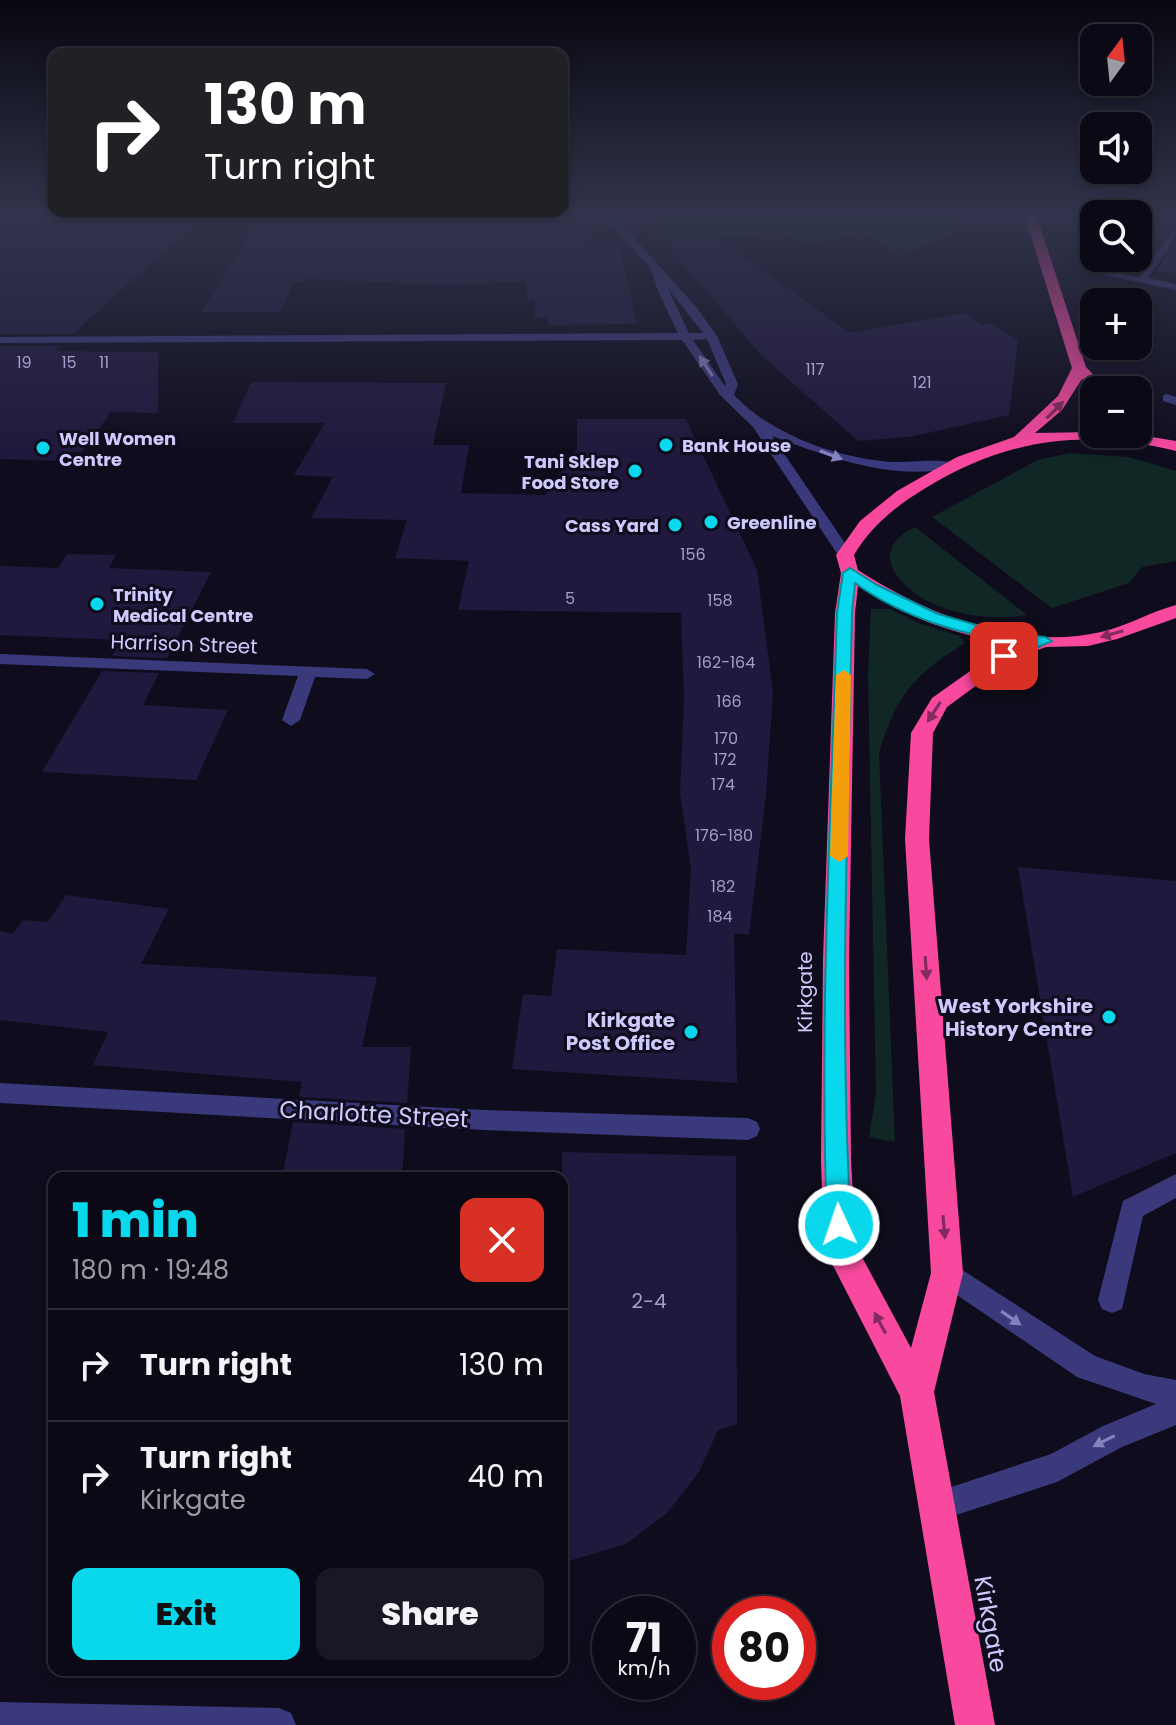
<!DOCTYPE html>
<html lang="en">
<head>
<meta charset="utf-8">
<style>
	:root { --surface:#0b0916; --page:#191723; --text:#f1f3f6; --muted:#9a9aa1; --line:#2b2a35; --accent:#08d7ec }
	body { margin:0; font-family:Poppins,sans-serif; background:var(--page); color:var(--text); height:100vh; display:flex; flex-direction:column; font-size:30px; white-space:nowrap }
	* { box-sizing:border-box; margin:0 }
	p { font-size:26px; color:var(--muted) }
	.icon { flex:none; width:44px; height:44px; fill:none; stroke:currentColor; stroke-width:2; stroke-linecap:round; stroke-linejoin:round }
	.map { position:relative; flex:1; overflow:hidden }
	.sheet { position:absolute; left:48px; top:1172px; width:520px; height:504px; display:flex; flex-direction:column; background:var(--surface); border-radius:16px; box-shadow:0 4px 12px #0003,0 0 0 2px var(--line) }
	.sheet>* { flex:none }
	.top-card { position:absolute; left:48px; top:48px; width:520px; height:168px; border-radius:16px; box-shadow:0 4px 12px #0003,0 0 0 2px var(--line); background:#202124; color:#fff; overflow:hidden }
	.needle { width:52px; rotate:15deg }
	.fabs { position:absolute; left:1080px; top:24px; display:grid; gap:16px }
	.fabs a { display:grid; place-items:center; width:72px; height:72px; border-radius:16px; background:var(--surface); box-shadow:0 4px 12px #0003,0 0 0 2px var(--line); font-size:40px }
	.speed { position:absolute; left:592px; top:1596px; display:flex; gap:16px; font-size:40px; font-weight:700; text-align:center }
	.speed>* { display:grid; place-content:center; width:104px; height:104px; border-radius:50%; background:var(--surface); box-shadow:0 4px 12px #0003,0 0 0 2px var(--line); line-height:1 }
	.speed small { font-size:20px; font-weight:400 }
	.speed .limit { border:12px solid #d22; background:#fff; color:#111 }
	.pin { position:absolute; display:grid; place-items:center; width:68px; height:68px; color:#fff; margin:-34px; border-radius:16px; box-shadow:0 4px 12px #0006 }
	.me { position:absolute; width:88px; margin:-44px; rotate:357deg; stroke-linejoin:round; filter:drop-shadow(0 0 6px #0008) }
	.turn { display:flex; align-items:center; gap:28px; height:168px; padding:0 24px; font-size:36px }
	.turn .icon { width:104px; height:104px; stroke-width:2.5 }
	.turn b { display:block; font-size:56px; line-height:68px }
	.round { display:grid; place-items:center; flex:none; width:84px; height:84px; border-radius:16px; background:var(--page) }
	.head { display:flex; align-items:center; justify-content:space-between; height:136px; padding:0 24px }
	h1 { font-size:48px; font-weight:800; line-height:60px; color:var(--accent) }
	.button { display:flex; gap:16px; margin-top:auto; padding:16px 24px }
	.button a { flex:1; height:92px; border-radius:16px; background:var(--accent); color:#111; font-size:32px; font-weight:800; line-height:92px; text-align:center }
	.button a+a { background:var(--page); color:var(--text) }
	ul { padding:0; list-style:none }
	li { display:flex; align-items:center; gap:24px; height:112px; padding:0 24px; border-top:2px solid var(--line) }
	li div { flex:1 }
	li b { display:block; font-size:30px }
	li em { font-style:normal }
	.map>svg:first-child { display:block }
	.green { fill:#102726 }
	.building { fill:#20193d }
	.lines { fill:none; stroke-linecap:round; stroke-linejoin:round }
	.minor { fill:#3a397b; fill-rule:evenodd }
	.highway { fill:#f9499f; fill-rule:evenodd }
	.oneway { fill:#8482bc }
	.oneway2 { fill:#842a5e }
	.route { fill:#08d7ec; stroke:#058c99; stroke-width:2 }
	.slow { fill:#f59e0b }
	.poi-dot { fill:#08d7ec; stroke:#0f0c1d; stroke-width:3 }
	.labels { text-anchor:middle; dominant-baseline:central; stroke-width:6; stroke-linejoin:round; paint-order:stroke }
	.number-label { font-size:16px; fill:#a39ecd }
	.far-poi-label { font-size:18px; font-weight:bold; fill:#cfcafd; stroke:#0f0c1d; text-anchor:start }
	.street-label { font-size:20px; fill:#cfcafd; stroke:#0f0c1d }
	.poi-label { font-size:20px; font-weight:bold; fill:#cfcafd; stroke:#0f0c1d; text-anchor:end }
	.near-number-label { font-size:20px; fill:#a39ecd }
	.near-street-label { font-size:24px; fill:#cfcafd; stroke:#0f0c1d }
</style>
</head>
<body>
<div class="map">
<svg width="1176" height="1725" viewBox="0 0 1176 1725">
	<rect width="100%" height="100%" fill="#0f0c1d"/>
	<g class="green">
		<polygon points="646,214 965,214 966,227 901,257 865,233 804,245 785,233 659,240 644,220"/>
		<polygon points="1070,453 1129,457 1176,471 1176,561 1142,567 1129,583 1052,608 932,517 1038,460"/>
		<path d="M915 527 1027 615C998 620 969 617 941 607 904 594 862 552 915 527Z"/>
		<path d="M871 609H890L921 624 960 636 965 643C914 674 896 696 879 753L895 1142 869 1137 876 1094 868 674Z"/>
	</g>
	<g class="building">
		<polygon points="0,214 204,214 73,334 0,334"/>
		<polygon points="263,214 565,214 566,225 584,227 587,245 618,243 637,324 548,325 547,318 535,318 535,299 527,299 526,281 448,285 306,279 304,282 294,282 280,312 201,312"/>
		<polygon points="1115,214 1161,214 1156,221 1174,224 1142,268 1078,257 1094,239 1094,258 1138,258 1138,214"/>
		<polygon points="717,237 850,333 964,313 982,325 990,323 1018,341 1009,415 909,437 858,441 760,354 664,241"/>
		<polygon points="1176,241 1176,274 1156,271"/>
		<polygon points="0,346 59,346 54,351 158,352 158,413 111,412 82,452 65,452 58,461 0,459"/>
		<polygon points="251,382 446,383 433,445 469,445 461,493 545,495 577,449 577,419 686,419 757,570 773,692 766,795 749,935 734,933 737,1083 512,1069 523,994 551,996 557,949 686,955 691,868 680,793 684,699 681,613 458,610 469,561 395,558 407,520 311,518 333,477 294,475 325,423 233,423"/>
		<polygon points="67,554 116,555 109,568 211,572 167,658 112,656 121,640 0,635 0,566 58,568"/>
		<polygon points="102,671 159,673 143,705 228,710 196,780 42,772"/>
		<polygon points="1018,867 1176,881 1176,1153 1073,1197"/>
		<polygon points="66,895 169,909 141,964 377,977 362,1047 411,1047 407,1103 299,1097 302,1082 93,1065 108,1032 0,1020 0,931 13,934 23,920 48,922"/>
		<polygon points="293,1122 405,1129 402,1178 282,1178"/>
		<polygon points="562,1152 736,1156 737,1424 718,1430 699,1472 667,1513 626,1544 562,1563"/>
	</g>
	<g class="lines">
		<g class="minor">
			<path d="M603 214H613L697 308 717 336 738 384 734 395C772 435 835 457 890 462 906 463 947 457 957 465L955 468C892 481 831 458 772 436L853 555 845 560 840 558 753 427 720 395 682 340 0 343V337L678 333 658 291 651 269ZM667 287 703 333H689ZM707 339 726 384 725 386 693 340Z"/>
			<polygon points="1176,226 1176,236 1148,278 1176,284 1176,290 1082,270 1087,267 1139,277"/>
			<polygon points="1167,394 1176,397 1176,405 1163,401 1163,395"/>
			<polygon points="0,654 367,669 375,674 367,679 315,677 300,720 291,726 282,720 298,676 0,664"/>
			<polygon points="0,1083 484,1110 748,1118 757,1122 760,1129 757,1136 748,1140 484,1130 0,1103"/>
			<polygon points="1176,1174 1176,1198 1143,1216 1122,1309 1112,1313 1102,1309 1098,1300 1123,1201"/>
			<polygon points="947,1260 1095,1356 1144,1374 1176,1380 1176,1425 1122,1447 1057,1482 935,1522 924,1518 920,1507 924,1496 1051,1454 1103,1426 1156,1404 1077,1377 938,1282 934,1273 938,1264"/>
			<polygon points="0,1702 279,1708 291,1713 296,1725 0,1725"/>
		</g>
		<path class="highway" d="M1024 214H1036L1086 367 1108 390 1094 391 1082 379 1062 410 1035 433 1094 432V434H1134L1176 441V451C1083 428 1005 439 924 489 896 506 871 526 854 555L858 570C928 615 1017 651 1101 632 1127 626 1150 612 1176 605V618L1117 639 1088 646 1046 647 1011 660 947 707 933 733 929 839 963 1273 934 1392 995 1725H955L900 1396 824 1248 821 1161 823 960 835 613 841 573 836 555 860 521 897 491 957 457 1014 437 1058 396 1072 368ZM858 586C906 618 960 636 1016 645L997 652 932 698 911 733 905 839 931 1273 911 1348 856 1246 851 1161 849 960 855 613Z"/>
	</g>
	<defs><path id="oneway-solid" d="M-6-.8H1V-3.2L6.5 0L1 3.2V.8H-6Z" transform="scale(2)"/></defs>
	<g class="oneway">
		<use href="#oneway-solid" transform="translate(706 366) rotate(-123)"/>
		<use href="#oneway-solid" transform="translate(831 455) rotate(21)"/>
		<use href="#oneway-solid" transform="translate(1011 1318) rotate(35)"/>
		<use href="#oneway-solid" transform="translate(1104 1441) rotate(153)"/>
	</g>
	<g class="oneway2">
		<use href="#oneway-solid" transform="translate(1055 410) rotate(-45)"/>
		<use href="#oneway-solid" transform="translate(1112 634) rotate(164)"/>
		<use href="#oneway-solid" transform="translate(934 712) rotate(123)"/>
		<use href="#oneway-solid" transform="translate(926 968) rotate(86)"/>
		<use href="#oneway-solid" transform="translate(944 1227) rotate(85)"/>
		<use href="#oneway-solid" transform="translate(880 1323) rotate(-118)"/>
	</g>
	<linearGradient id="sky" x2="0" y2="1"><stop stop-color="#080710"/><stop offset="0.47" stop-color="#31344c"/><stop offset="1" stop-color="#31344c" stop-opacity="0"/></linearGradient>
	<rect width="1176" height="455" fill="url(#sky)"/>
	<path class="route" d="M850 568 877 585 938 614 1001 632 1045 637 1052 641 1010 659H999V653L1025 643C967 637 903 618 855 583L852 613C848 816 839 1021 851 1225L847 1233 839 1236 831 1233 827 1225C819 1021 831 816 837 613L843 573Z"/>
	<polygon class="slow" points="844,670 851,675 848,856 839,862 830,856 836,675"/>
	<g class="poi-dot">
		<circle cx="666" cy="445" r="8"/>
		<circle cx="43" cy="448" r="8"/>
		<circle cx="635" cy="471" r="8"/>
		<circle cx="711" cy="522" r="8"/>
		<circle cx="675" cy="525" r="8"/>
		<circle cx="97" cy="604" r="8"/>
		<circle cx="1109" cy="1017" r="8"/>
		<circle cx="691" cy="1032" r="8"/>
	</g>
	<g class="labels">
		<g class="number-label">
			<text x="24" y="362">19</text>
			<text x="69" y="362">15</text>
			<text x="104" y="362">11</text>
			<text x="815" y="369">117</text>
			<text x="922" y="382">121</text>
			<text x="693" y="554">156</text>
			<text x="570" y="598">5</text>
			<text x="720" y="600">158</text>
			<text x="726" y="662">162-164</text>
			<text x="729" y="701">166</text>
			<text x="726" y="738">170</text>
			<text x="725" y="759">172</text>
			<text x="723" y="784">174</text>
			<text x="724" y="835">176-180</text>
			<text x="723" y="886">182</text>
			<text x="720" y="916">184</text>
		</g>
		<g class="far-poi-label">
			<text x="59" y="438">Well Women<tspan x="59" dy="21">Centre</tspan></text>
			<text x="682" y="445">Bank House</text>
			<text x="619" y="461" text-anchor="end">Tani Sklep<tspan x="619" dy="21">Food Store</tspan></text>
			<text x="727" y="522">Greenline</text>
			<text x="659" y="525" text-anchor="end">Cass Yard</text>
			<text x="113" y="594">Trinity<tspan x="113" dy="21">Medical Centre</tspan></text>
		</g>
		<g class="street-label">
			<text transform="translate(184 644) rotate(2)">Harrison Street</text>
			<text transform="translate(805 992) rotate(-90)">Kirkgate</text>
		</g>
		<g class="poi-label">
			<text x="1093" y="1006">West Yorkshire<tspan x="1093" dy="23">History Centre</tspan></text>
			<text x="675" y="1020">Kirkgate<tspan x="675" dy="23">Post Office</tspan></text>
		</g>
		<g class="near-number-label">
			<text x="649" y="1301">2-4</text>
		</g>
		<g class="near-street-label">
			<text transform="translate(374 1114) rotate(3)">Charlotte Street</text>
			<text transform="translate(991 1624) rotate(80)">Kirkgate</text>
		</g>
	</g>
</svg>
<div class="fabs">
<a><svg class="needle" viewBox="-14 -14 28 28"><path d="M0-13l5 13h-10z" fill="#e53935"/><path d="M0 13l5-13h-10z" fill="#9a9aa1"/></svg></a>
<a><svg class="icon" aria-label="sound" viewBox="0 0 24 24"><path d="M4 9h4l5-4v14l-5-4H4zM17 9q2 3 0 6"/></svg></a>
<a><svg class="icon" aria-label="search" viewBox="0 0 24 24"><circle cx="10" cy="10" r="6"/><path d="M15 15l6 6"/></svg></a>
<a>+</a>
<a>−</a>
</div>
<div class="speed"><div>71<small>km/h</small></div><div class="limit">80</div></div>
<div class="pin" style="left:1004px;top:656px;background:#d93025"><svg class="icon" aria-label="arrive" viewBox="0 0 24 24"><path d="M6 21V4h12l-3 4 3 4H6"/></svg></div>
<svg class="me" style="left:839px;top:1225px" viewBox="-20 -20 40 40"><circle r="17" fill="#08d7ec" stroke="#fff" stroke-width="3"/><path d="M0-11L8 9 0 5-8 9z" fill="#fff"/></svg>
<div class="top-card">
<div class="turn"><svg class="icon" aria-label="right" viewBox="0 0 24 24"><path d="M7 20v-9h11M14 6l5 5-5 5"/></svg><div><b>130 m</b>Turn right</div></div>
</div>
<section class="sheet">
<div class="head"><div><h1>1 min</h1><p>180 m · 19:48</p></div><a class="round" style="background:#d93025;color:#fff"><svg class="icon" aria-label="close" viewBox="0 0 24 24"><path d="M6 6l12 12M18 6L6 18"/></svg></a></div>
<ul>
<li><svg class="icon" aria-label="right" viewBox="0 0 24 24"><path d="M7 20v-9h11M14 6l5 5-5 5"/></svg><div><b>Turn right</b></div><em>130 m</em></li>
<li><svg class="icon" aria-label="right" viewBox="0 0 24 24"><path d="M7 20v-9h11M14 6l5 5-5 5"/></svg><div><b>Turn right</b><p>Kirkgate</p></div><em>40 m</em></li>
</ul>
<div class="button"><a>Exit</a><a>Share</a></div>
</section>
</div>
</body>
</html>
